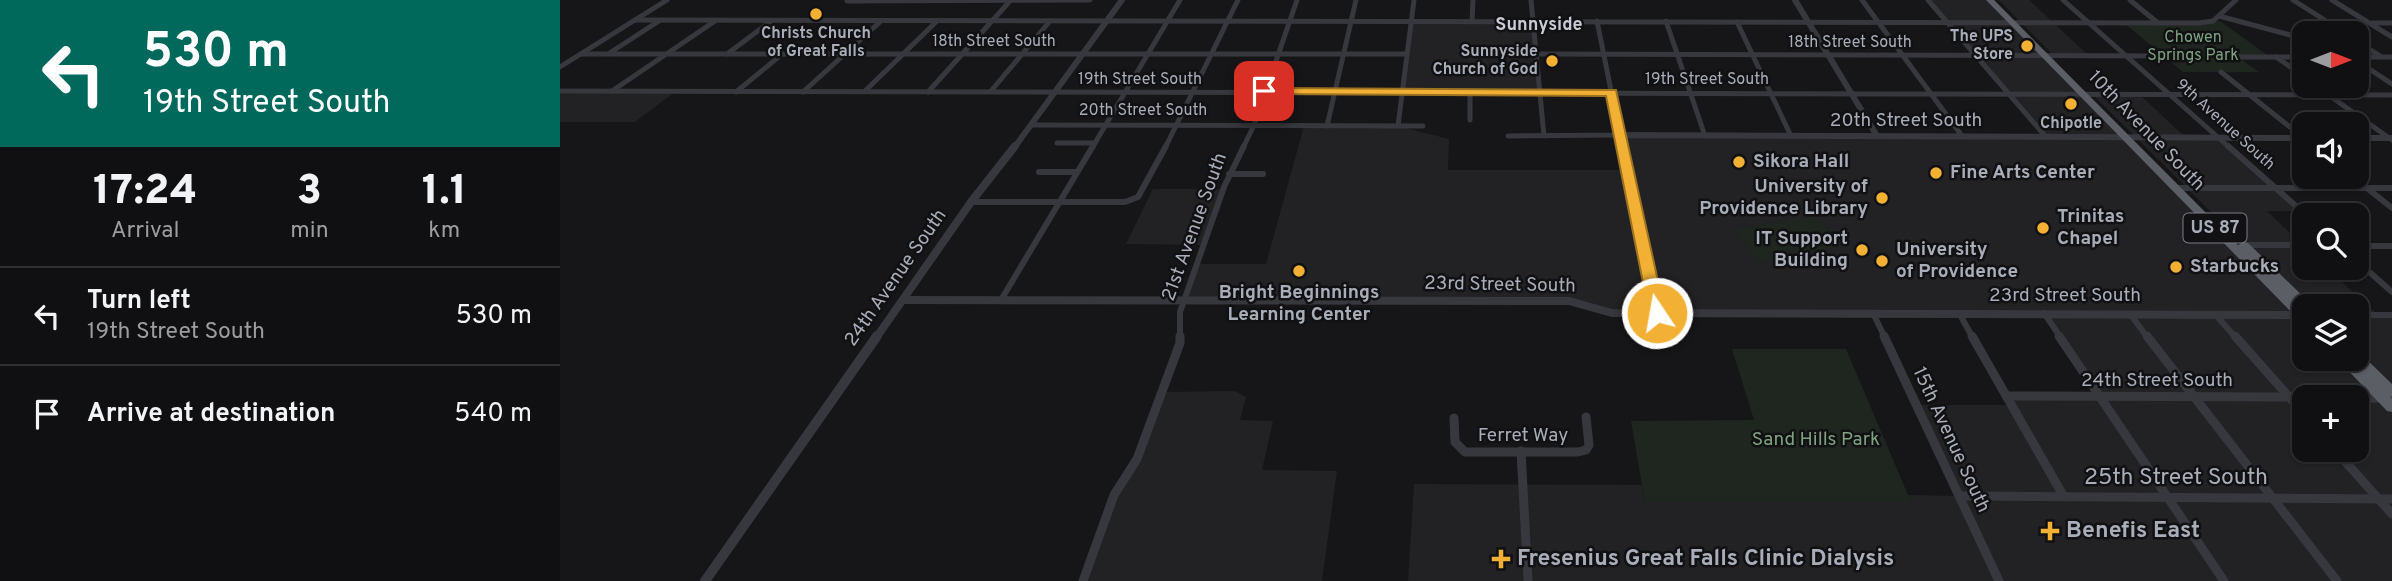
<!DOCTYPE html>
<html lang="en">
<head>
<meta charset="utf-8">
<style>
	:root { --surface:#101012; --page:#19191b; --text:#f1f3f6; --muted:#9c9d9f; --line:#303032 }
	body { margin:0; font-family:Overpass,sans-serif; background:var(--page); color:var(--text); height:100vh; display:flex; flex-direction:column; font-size:26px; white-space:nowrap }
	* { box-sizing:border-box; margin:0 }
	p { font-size:23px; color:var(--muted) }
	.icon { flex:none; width:38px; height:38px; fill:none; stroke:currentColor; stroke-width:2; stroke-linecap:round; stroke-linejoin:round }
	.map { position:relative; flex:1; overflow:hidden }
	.drawer { display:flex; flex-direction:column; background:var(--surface); width:560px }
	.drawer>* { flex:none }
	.top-card { background:#00695c; color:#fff; overflow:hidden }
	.needle { width:46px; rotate:90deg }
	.fabs { position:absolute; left:1732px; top:21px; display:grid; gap:14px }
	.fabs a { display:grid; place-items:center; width:77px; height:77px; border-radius:14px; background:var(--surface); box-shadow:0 2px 5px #0004,0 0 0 2px var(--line); font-size:35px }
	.pin { position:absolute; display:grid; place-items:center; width:60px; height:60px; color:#fff; margin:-30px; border-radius:14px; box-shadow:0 4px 10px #0006 }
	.me { position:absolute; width:77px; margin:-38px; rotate:348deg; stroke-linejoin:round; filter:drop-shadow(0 0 5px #0008) }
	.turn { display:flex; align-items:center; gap:24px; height:147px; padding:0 28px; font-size:32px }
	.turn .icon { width:91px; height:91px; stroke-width:2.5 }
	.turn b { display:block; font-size:49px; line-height:60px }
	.eta { display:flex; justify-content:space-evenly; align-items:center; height:119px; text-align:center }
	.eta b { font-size:42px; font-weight:800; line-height:49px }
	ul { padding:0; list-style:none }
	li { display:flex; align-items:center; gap:21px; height:98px; padding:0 28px; border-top:2px solid var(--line) }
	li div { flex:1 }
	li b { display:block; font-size:26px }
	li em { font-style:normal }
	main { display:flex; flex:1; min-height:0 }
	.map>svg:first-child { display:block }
	.built { fill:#222225; fill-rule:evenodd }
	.green { fill:#1e261f }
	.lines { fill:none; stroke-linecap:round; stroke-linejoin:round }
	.minor-far2 { stroke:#37383d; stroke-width:5 }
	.minor-far1 { stroke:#37383d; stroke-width:6 }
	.minor { stroke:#37383d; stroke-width:9 }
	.tertiary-far2 { stroke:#37383d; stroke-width:6 }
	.tertiary-far1 { stroke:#37383d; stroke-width:8 }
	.tertiary { stroke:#37383d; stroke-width:10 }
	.trunk { fill:#5b5e65; fill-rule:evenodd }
	.route { fill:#f2b134; stroke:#9d7322; stroke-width:2 }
	.poi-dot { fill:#f2b134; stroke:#111113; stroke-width:2.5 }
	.labels { text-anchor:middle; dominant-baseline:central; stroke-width:5; stroke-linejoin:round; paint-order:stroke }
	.far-poi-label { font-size:16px; font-weight:bold; fill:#a8adb8; stroke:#111113 }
	.far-park-label { font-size:16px; fill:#7fa381; stroke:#111113 }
	.far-street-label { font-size:16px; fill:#a8adb8; stroke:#111113 }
	.far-neighbourhood-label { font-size:18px; font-weight:bold; fill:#c9ccd4; stroke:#111113 }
	.shield { fill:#111113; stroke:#7b7e86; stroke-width:2 }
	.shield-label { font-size:18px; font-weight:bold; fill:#a8adb8 }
	.street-label { font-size:19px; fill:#a8adb8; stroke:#111113 }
	.poi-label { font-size:19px; font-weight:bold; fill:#a8adb8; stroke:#111113; text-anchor:start }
	.park-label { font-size:19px; fill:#7fa381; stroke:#111113 }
	.near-street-label { font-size:23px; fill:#a8adb8; stroke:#111113 }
	.near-poi-label { font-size:23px; font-weight:bold; fill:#a8adb8; stroke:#111113; text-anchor:start }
</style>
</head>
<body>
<main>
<section class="drawer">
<div class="top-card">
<div class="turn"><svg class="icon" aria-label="left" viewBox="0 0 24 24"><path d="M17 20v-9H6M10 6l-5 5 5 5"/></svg><div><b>530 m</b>19th Street South</div></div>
</div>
<div class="eta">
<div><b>17:24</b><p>Arrival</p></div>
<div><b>3</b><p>min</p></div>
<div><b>1.1</b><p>km</p></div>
</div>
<ul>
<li><svg class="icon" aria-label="left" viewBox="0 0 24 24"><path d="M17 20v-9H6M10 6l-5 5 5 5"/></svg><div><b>Turn left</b><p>19th Street South</p></div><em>530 m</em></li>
<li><svg class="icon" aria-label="arrive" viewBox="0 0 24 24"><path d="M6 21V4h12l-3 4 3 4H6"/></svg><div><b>Arrive at destination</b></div><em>540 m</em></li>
</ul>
</section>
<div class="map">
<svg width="1832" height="581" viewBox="0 0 1832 581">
	<rect width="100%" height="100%" fill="#161618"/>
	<g class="built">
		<path d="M1368 0H1430L1745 319V359H1784L1832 407V581H848L854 484 1082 485 1085 502H1350L1348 495 1399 496 1357 405H1451L1446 396H1538L1484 313H1052L1021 304 624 300 637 264H706L744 126H838L889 139 888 170H1067L1060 135 1485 137ZM1745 397H1797V450H1745Z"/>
		<polygon points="1439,0 1469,0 1529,56 1494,56"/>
		<polygon points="851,21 974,21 980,92 842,92"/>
		<polygon points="0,91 116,91 75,122 0,122"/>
		<polygon points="1532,94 1579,94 1625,137 1658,137 1741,211 1707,211 1745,247 1745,268 1767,268 1811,309 1820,315 1832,315 1832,392 1797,358 1797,306 1746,306"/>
		<polygon points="593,189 663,189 644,245 566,244"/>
		<polygon points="674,391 686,397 680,420 713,421 702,470 777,471 762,581 523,581 554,495 571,469 602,392"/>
	</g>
	<g class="green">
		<polygon points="1660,21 1710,57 1679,58 1699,72 1623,72 1564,23"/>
		<polygon points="1256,216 1284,246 1199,261 1174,229"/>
		<polygon points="1172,349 1286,349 1351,502 1085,502 1071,421 1194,420"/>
	</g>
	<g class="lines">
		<g class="minor-far2">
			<polyline points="971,0 984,136"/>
			<polyline points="1302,0 1402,136"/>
			<polyline points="1368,0 1486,137"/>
			<polyline points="1503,0 1670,148"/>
			<polyline points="1570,0 1598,23"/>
			<polyline points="1733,0 1785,33"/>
			<polyline points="1772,0 1832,37"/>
			<polyline points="287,1 530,0"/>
			<polyline points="1659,16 1745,39"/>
			<polyline points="75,20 1639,23 1653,21 1676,0"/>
			<polyline points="912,21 913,0"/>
			<polyline points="1106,21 1145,136"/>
			<polyline points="1177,22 1231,136"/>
			<polyline points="1812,23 1832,23"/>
			<polyline points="1797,41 1820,56"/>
			<polyline points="21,54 846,54"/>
			<polyline points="48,54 99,21"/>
			<polyline points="167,54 211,21"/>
			<polyline points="977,54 1604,56"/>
			<polyline points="1678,57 1745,57"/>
			<polyline points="1716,57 1745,77"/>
			<polyline points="1797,57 1832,57"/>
			<polyline points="1797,61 1832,84"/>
			<polyline points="0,67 107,0"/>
			<polyline points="1661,72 1745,139"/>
			<polyline points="1756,86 1832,140"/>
			<polyline points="0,91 1832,95"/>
			<polyline points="52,91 155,21"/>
			<polyline points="305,91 377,21"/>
			<polyline points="431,91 490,21"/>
			<polyline points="176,92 221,55"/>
			<polyline points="243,92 321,21"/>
			<polyline points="368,92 450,1"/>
			<polyline points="910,92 910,120"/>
			<polyline points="471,125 863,126"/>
			<polyline points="767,126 796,0"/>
			<polyline points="838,126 854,0"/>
			<polyline points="948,136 1060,135 1037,21"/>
			<polyline points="497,143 535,143"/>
			<polyline points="532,148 620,0"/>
			<polyline points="605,148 678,0"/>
			<polyline points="683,148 694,125 737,0"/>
		</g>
		<g class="minor-far1">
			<polyline points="1668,146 1746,215"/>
			<polyline points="479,172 517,172"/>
			<polyline points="669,174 703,174"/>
			<polyline points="1793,177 1832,208"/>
			<polyline points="1614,188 1832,188"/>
			<polyline points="411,202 565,202 578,197 606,146"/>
			<polyline points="1682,245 1745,245"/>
			<polyline points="1797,246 1832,246"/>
			<polyline points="1797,261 1832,292"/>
			<polyline points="441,300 533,146"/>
			<polyline points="1313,313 1325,338"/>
			<polyline points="1399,313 1413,338"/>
			<polyline points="1484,313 1501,338"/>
			<polyline points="1570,314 1588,338"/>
			<polyline points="1655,314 1676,338"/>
			<polyline points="1797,315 1832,315"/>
			<polyline points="620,338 620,312 664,187 684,146"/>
		</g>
		<g class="minor">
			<polyline points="1324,336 1439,581"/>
			<polyline points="1412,336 1504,497"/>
			<polyline points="1499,336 1664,581"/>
			<polyline points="1587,336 1777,581"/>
			<polyline points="1675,336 1745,415"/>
			<polyline points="1446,396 1747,397"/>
			<polyline points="1797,398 1832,398"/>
			<polyline points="894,418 895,442 905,452 1018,452 1026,450 1029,445 1026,417"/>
			<polyline points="1775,450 1832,514"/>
			<polyline points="961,451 968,581"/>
			<polyline points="1400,496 1832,499"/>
			<polyline points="523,581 554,495 577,459 620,343 620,336"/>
		</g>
		<g class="tertiary-far2">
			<polyline points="1235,0 1317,136"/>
			<polyline points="1797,138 1832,138"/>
			<polyline points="454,148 562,0"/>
			<polyline points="1063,148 1060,135 1745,138"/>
		</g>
		<g class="tertiary-far1">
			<polyline points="1062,146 1097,313"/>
			<polyline points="343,300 1009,301 1052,313 1743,315"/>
			<polyline points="316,338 411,202 455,146"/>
		</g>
		<polyline class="tertiary" points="145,581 317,336"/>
		<g class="trunk">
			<polygon points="1426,0 1434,0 1678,245 1684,242 1688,243 1750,303 1752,306 1745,306 1745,310 1743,309 1745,311 1745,323 1741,322"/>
			<polygon points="1797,354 1802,355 1832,384 1832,397 1830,396 1832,399 1832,412 1827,411 1777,359 1797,359"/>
		</g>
	</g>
	<polygon class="route" points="704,88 1056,90 1105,313 1097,318 1089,313 1046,96 700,94 700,89"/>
	<g class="poi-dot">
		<circle cx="256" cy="14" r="7"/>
		<circle cx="1467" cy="46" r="7"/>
		<circle cx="992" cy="61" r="7"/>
		<circle cx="1511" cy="104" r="7"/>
		<circle cx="1179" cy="162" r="7"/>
		<circle cx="1376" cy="173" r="7"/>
		<circle cx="1322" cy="198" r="7"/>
		<circle cx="1483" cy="228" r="7"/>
		<circle cx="1302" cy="250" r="7"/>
		<circle cx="1322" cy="261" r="7"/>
		<circle cx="1616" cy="267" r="7"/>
		<circle cx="739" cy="271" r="7"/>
		<path d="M1486.5 520.5h7v7h7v7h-7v7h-7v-7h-7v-7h7z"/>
		<path d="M937.5 548.5h7v7h7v7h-7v7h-7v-7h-7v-7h7z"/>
	</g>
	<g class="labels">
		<g class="far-poi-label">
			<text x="256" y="34">Christs Church<tspan x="256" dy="18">of Great Falls</tspan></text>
			<text x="1453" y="37" text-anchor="end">The UPS<tspan x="1453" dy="18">Store</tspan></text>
			<text x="978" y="52" text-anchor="end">Sunnyside<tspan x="978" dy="18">Church of God</tspan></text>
			<text x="1511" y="124">Chipotle</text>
		</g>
		<g class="far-park-label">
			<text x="1633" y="38">Chowen<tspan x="1633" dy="18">Springs Park</tspan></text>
		</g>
		<g class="far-street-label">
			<text x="434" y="42">18th Street South</text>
			<text x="1290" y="43">18th Street South</text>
			<text x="580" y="80">19th Street South</text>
			<text x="1147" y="80">19th Street South</text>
			<text x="583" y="111">20th Street South</text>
			<text transform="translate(1665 125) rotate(42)">9th Avenue South</text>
		</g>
		<g class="far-neighbourhood-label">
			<text x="979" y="25">Sunnyside</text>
		</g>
		<rect class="shield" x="1623.5" y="213.5" width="63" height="29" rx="5"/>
		<g class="shield-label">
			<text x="1655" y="228">US 87</text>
		</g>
		<g class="street-label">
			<text x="1346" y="121">20th Street South</text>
			<text transform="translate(1586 131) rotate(46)">10th Avenue South</text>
			<text transform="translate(635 227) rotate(-70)">21st Avenue South</text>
			<text transform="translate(336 278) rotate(-55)">24th Avenue South</text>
			<text transform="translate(940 285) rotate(1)">23rd Street South</text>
			<text x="1505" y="296">23rd Street South</text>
			<text x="1597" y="381">24th Street South</text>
			<text x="963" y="436">Ferret Way</text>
			<text transform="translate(1391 440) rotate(65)">15th Avenue South</text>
		</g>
		<g class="poi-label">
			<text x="1193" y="162">Sikora Hall</text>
			<text x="1390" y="173">Fine Arts Center</text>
			<text x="1308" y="187" text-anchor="end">University of<tspan x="1308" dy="22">Providence Library</tspan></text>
			<text x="1497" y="217">Trinitas<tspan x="1497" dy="22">Chapel</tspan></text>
			<text x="1288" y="239" text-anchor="end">IT Support<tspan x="1288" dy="22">Building</tspan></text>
			<text x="1336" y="250">University<tspan x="1336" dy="22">of Providence</tspan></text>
			<text x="1630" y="267">Starbucks</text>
			<text x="739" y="293" text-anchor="middle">Bright Beginnings<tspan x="739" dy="22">Learning Center</tspan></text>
		</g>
		<g class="park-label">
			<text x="1256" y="440">Sand Hills Park</text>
		</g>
		<g class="near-street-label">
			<text x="1616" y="478">25th Street South</text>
		</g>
		<g class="near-poi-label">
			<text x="1506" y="531">Benefis East</text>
			<text x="957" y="559">Fresenius Great Falls Clinic Dialysis</text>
		</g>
	</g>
</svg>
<div class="fabs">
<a><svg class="needle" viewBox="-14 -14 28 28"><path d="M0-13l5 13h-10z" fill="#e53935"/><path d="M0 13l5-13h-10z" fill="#9c9d9f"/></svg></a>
<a><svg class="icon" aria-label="sound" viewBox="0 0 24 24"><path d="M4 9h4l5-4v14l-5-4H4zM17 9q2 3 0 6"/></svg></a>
<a><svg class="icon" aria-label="search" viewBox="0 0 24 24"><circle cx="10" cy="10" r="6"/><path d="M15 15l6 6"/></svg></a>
<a><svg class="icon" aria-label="layers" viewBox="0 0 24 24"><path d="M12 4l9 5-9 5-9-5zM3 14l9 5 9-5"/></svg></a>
<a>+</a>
</div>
<div class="pin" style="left:704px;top:91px;background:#d93025"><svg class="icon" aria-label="arrive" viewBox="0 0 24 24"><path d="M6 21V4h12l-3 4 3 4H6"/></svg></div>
<svg class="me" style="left:1097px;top:313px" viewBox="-20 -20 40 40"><circle r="17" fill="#f2b134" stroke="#fff" stroke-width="3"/><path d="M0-11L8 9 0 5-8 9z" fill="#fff"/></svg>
</div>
</main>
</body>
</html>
